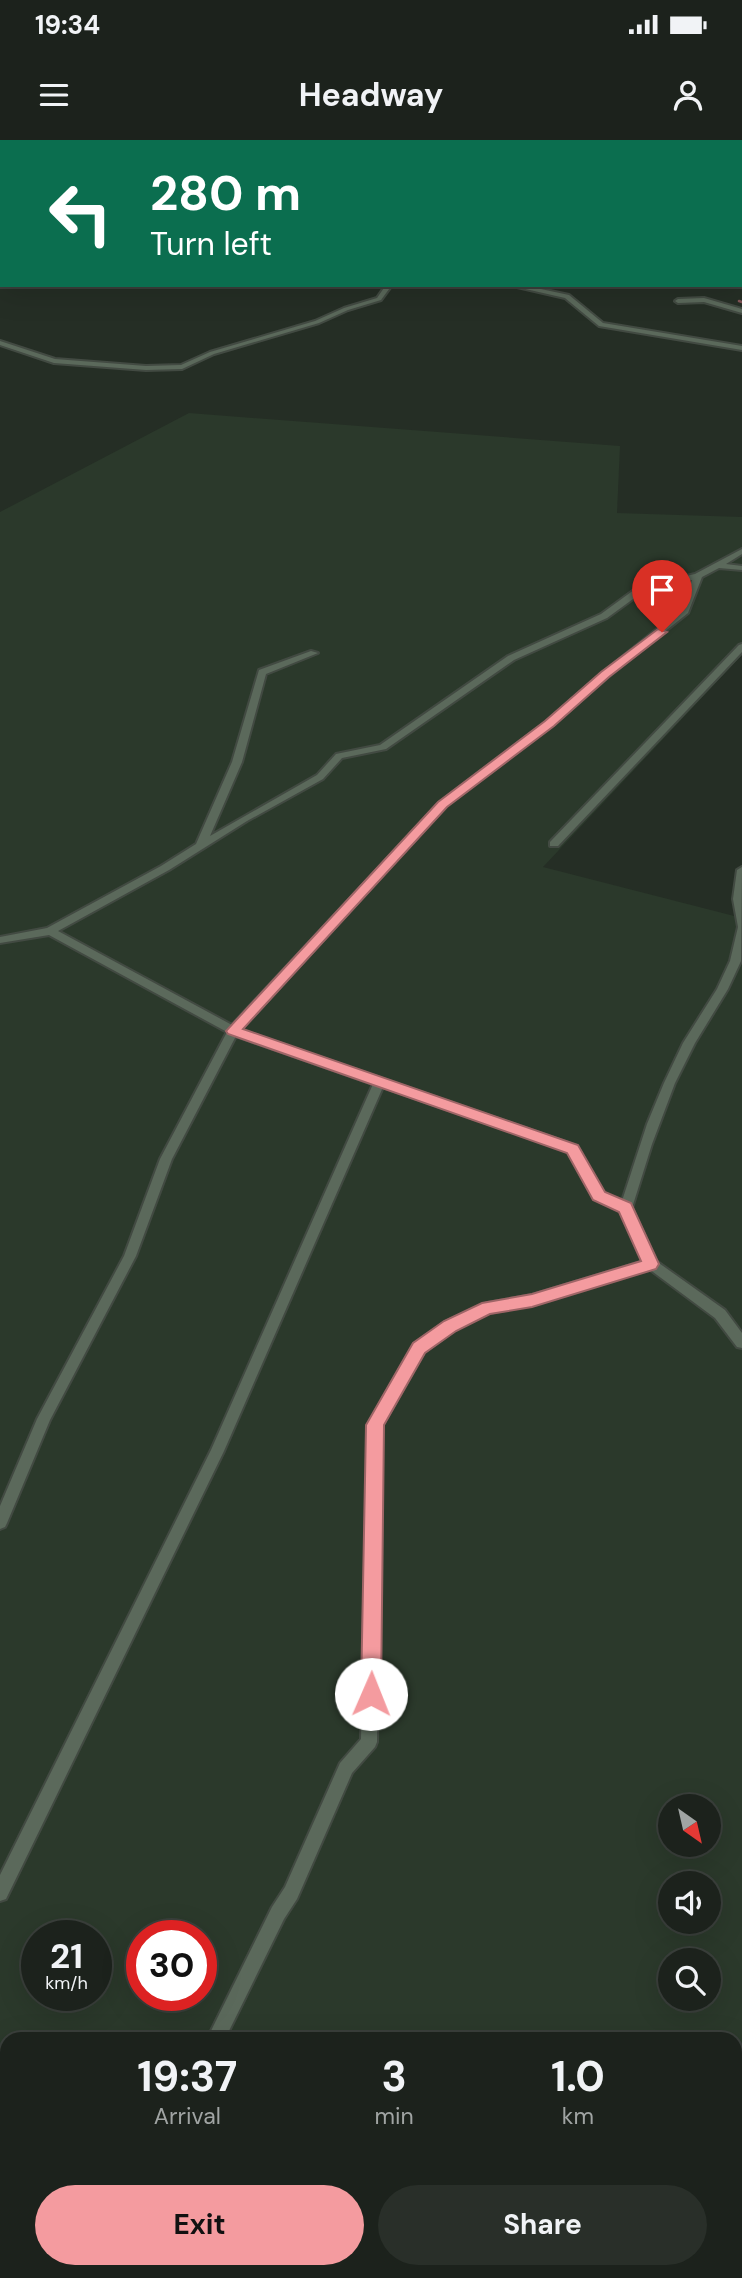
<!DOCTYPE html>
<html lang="en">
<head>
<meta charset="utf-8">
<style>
	:root { --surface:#1c221c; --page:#292f29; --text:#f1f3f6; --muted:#a0a4a3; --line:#3a3f3b; --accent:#f49b9f }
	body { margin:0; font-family:"DM Sans",sans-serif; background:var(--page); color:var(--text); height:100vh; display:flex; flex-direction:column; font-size:26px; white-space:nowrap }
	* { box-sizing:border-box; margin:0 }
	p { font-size:23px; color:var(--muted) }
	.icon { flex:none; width:38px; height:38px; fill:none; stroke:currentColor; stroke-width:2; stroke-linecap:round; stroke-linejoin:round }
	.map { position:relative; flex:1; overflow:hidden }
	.panel { position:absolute; left:0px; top:1892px; width:742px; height:247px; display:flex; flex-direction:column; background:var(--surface); border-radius:21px 21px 0 0; box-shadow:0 7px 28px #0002,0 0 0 2px var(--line) }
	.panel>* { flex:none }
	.hud { position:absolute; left:0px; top:0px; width:742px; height:147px; box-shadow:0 7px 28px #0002,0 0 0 2px var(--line); background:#0b6e4f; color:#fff; overflow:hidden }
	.needle { width:46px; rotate:146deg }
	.buttons { position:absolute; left:658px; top:1654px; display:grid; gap:14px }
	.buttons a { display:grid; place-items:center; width:63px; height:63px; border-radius:50%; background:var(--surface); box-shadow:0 7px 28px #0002,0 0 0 2px var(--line); font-size:35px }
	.speed { position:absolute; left:21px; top:1780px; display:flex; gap:14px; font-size:35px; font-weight:700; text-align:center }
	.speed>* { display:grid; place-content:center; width:91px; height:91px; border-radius:50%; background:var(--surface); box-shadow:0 7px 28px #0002,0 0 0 2px var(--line); line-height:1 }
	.speed small { font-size:18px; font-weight:400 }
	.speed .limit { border:10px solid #d22; background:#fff; color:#111 }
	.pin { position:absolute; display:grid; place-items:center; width:60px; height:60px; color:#fff; margin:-72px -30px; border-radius:50% 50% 50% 0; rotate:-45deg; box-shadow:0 0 7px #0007 }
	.pin .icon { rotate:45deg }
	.me { position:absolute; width:77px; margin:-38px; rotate:1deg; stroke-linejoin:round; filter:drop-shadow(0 0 5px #0008) }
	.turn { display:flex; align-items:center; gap:24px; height:147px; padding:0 35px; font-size:32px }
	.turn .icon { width:91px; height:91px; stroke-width:2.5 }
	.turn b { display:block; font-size:49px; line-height:60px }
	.eta { display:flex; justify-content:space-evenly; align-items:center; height:119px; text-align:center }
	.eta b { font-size:42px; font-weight:700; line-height:49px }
	.action { display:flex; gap:14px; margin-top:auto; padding:14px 35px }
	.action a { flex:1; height:80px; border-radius:42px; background:var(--accent); color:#111; font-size:28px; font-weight:700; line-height:80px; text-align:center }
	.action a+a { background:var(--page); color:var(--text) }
	.status { display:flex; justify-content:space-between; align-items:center; height:49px; padding:0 35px; background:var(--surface); direction:ltr }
	.status svg { height:19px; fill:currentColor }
	header { display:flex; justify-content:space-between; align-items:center; height:91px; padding:0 35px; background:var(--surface); font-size:32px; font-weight:700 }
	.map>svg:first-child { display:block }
	.built { fill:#2b392b; fill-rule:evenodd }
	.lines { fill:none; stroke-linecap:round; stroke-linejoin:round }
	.stream { stroke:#825557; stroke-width:2.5 }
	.street-casing { stroke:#424a42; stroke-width:4 }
	.street { fill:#5b695b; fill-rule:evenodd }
	.route { fill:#f49b9f; stroke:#9f6567; stroke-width:2 }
</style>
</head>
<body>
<div class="status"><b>19:34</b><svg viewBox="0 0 49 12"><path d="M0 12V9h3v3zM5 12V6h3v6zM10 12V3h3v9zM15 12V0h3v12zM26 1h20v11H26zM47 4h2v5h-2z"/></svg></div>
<header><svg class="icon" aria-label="menu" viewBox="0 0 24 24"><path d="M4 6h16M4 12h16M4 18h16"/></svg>Headway<svg class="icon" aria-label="person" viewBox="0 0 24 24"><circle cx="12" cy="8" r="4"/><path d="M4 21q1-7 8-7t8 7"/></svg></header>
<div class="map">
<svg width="742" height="2138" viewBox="0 0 742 2138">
	<rect width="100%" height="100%" fill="#252e25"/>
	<path class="built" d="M189 273 620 306 617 373 742 377V515L543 727 742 778V2138H0V372ZM670 1666H709V1704H670ZM670 1743H709V1782H670ZM37 1796H96V1855H37ZM142 1796H201V1855H142ZM670 1820H709V1858H670ZM7 1899H735V2132H7Z"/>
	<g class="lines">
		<polyline class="stream" points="739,161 742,162"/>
		<g class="street-casing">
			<g id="street">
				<polygon points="179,0 186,0 188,2 181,2"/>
				<polygon points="395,0 401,0 394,2"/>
				<polygon points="431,0 438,0 429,2"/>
				<polygon points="504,0 511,0 501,2"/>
				<rect x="0" y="76" width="2" height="4"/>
				<rect x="740" y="88" width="2" height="4"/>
				<polygon points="0,126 2,127 2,135 0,136"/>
				<rect x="740" y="134" width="2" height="4"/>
				<polygon points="386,145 392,145 381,160 348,170 319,183 214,214 182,229 146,230 54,223 0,205 0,201 55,219 146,226 181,225 210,212 315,181 344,168 377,158"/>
				<polygon points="508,145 522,145 569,155 603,183 742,206 742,210 599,186 565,158"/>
				<polygon points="704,158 742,169 742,173 704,162 678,163 675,161 678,159"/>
				<path d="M742 409V414L726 424 742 426V430L719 428 702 437 688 473 608 537 553 585 446 666 241 890 577 1006 603 1053 622 1061 647 984 664 943 683 903 717 849 730 821 738 787 733 759 737 730 742 727 741 821 728 849 695 903 675 943 652 1004 632 1068 656 1121 725 1170 742 1193V1208L737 1207 715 1178 649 1129 532 1165 489 1173 455 1190 424 1212 382 1286 377 1602 375 1607 352 1633 297 1759 284 1779 225 1899H207L272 1767 285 1747 340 1623 361 1599 368 1285 370 1281 414 1204 445 1182 487 1163 532 1155 644 1121 621 1071 595 1059 569 1012 383 947 224 1311 6 1759 0 1761V1735L211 1310 373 944 236 896 172 1019 136 1116 50 1280 7 1383 5 1387 0 1389V1366L37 1279 124 1116 160 1019 227 892 49 795 0 803V797L47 788 161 726 196 704 232 622 259 530 311 511 318 513 266 534 242 622 210 696 317 635 336 614 380 605 508 516 601 474 638 447 695 434ZM692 440 681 470 602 533 547 581 440 662 232 885 58 791 169 730 247 681 323 639 342 618 386 609 514 520 607 478 644 451Z"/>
				<polygon points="742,504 742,512 558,706 550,706 550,702 739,505"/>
				<polygon points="88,2132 107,2132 105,2138 86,2138"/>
			</g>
		</g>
		<use href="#street" class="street"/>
	</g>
	<polygon class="route" points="658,489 667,492 609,537 554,586 447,667 243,889 578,1005 605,1052 631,1063 659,1124 656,1129 532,1167 490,1174 456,1191 425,1213 384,1285 381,1554 378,1560 371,1563 364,1560 361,1554 366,1285 413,1203 444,1181 482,1163 532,1154 641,1121 619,1072 593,1060 567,1013 228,894 226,891 438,662 545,581 601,532"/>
</svg>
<div class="buttons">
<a><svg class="needle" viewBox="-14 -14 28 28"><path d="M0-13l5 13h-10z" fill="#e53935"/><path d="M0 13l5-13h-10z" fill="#a0a4a3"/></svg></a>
<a><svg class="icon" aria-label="sound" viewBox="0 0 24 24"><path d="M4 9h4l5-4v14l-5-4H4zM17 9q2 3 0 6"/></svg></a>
<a><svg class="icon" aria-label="search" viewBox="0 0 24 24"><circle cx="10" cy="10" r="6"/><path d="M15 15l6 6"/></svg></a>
</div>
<div class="speed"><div>21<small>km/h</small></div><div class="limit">30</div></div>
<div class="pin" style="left:662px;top:492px;background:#d93025"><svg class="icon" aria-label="arrive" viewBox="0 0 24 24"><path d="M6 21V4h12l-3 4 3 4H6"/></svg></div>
<svg class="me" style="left:371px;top:1554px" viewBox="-20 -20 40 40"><circle r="19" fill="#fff"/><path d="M0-13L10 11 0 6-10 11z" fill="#f49b9f"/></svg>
<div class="hud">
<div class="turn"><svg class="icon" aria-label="left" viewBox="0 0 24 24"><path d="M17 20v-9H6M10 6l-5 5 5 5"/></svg><div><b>280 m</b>Turn left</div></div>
</div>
<section class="panel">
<div class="eta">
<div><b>19:37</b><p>Arrival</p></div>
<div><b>3</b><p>min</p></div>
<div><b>1.0</b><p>km</p></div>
</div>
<div class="action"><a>Exit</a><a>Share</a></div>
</section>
</div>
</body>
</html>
